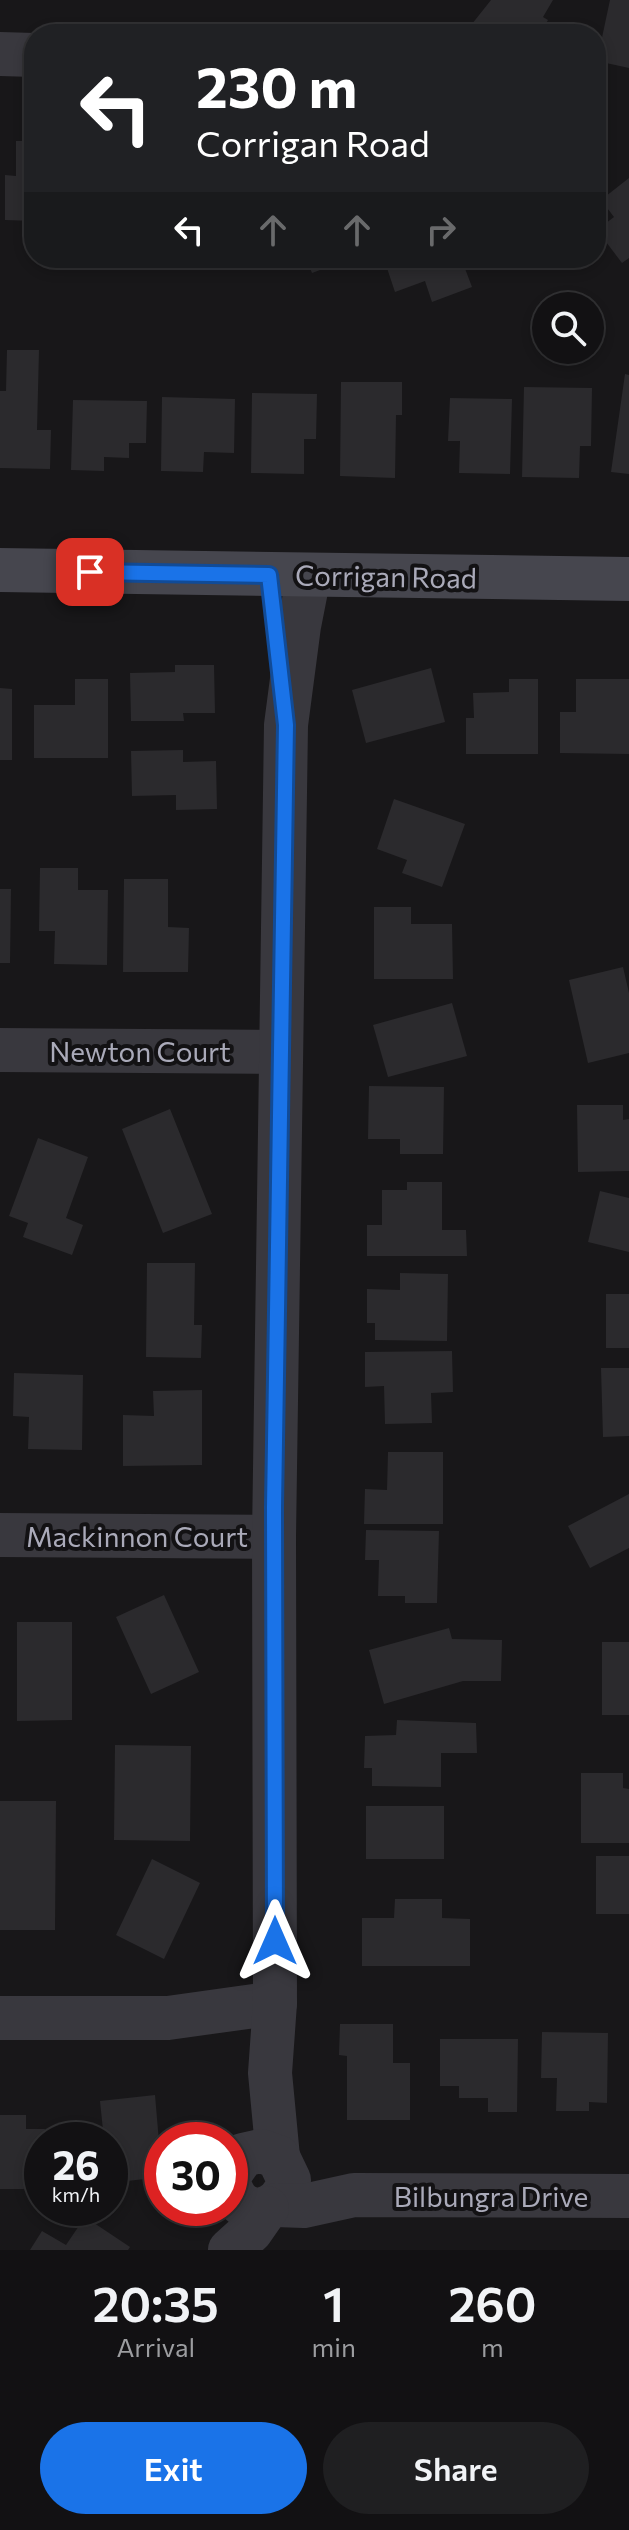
<!DOCTYPE html>
<html lang="en">
<head>
<meta charset="utf-8">
<style>
	:root { --surface:#121113; --page:#1f1f21; --text:#f1f3f6; --muted:#9c9da0; --line:#313133; --accent:#1a73e8 }
	body { margin:0; font-family:Commissioner,sans-serif; background:var(--page); color:var(--text); height:100vh; display:flex; flex-direction:column; font-size:30px; white-space:nowrap }
	* { box-sizing:border-box; margin:0 }
	p { font-size:26px; color:var(--muted) }
	.icon { flex:none; width:44px; height:44px; fill:none; stroke:currentColor; stroke-width:2; stroke-linecap:round; stroke-linejoin:round }
	.map { position:relative; height:2250px; overflow:hidden }
	.drawer { display:flex; flex-direction:column; background:var(--surface); flex:1 }
	.drawer>* { flex:none }
	.banner { position:absolute; left:24px; top:24px; width:582px; height:244px; border-radius:32px; box-shadow:0 4px 12px #0003,0 0 0 2px var(--line); background:#202124; color:#fff; overflow:hidden }
	.controls { position:absolute; left:532px; top:292px; display:grid; gap:16px }
	.controls a { display:grid; place-items:center; width:72px; height:72px; border-radius:50%; background:var(--surface); box-shadow:0 4px 12px #0003,0 0 0 2px var(--line); font-size:40px }
	.speed { position:absolute; left:24px; top:2122px; display:flex; gap:16px; font-size:40px; font-weight:700; text-align:center }
	.speed>* { display:grid; place-content:center; width:104px; height:104px; border-radius:50%; background:var(--surface); box-shadow:0 4px 12px #0003,0 0 0 2px var(--line); line-height:1 }
	.speed small { font-size:20px; font-weight:400 }
	.speed .limit { border:12px solid #d22; background:#fff; color:#111 }
	.pin { position:absolute; display:grid; place-items:center; width:68px; height:68px; color:#fff; margin:-34px; border-radius:16px; box-shadow:0 4px 12px #0006 }
	.me { position:absolute; width:88px; margin:-44px; rotate:0deg; stroke-linejoin:round; filter:drop-shadow(0 0 6px #0008) }
	.turn { display:flex; align-items:center; gap:28px; height:168px; padding:0 40px; font-size:36px }
	.turn .icon { width:104px; height:104px; stroke-width:2.5 }
	.turn b { display:block; font-size:56px; line-height:68px }
	.lanes { display:flex; align-items:center; height:76px; padding:0 40px; background:#0003; justify-content:center; gap:40px; direction:ltr }
	.lanes .off { opacity:.35 }
	.eta { display:flex; justify-content:space-evenly; align-items:center; height:136px; text-align:center }
	.eta b { font-size:48px; font-weight:600; line-height:56px }
	.cta { display:flex; gap:16px; margin-top:auto; padding:16px 40px }
	.cta a { flex:1; height:92px; border-radius:48px; background:var(--accent); color:#fff; font-size:32px; font-weight:600; line-height:92px; text-align:center }
	.cta a+a { background:var(--page); color:var(--text) }
	.map>svg:first-child { display:block }
	.building { fill:#2b2a2d }
	.lines { fill:none; stroke-linecap:round; stroke-linejoin:round }
	.street { stroke:#39383e; stroke-width:44 }
	.secondary { stroke:#46464e; stroke-width:44 }
	.route-casing { stroke:#114b97; stroke-width:20 }
	.route { stroke:#1a73e8; stroke-width:14 }
	.labels { text-anchor:middle; dominant-baseline:central; stroke-width:8; stroke-linejoin:round; paint-order:stroke }
	.street-label { font-size:28px; fill:#aaaab9; stroke:#131214 }
</style>
</head>
<body>
<div class="map">
<svg width="629" height="2250" viewBox="0 0 629 2250">
	<rect width="100%" height="100%" fill="#181719"/>
	<g class="building">
		<polygon points="491,0 553,0 543,17 548,20 540,34 464,34"/>
		<polygon points="610,0 629,0 629,68 597,61"/>
		<polygon points="16,141 34,141 34,221 5,220 5,175 16,176"/>
		<polygon points="629,178 629,258 622,263 597,230 614,217 601,200"/>
		<polygon points="306,258 352,258 312,273"/>
		<polygon points="371,258 461,258 472,287 432,302 425,281 395,292 385,262 374,266"/>
		<polygon points="7,350 39,350 37,430 51,430 50,469 0,468 0,391 6,391"/>
		<polygon points="625,374 629,375 629,474 611,472"/>
		<polygon points="341,382 402,382 402,415 396,415 395,478 340,476"/>
		<polygon points="524,387 592,388 591,446 580,446 579,478 522,477"/>
		<polygon points="252,393 317,394 316,439 304,439 304,474 251,473"/>
		<polygon points="162,397 235,399 234,453 204,452 203,472 161,471"/>
		<polygon points="450,398 512,399 510,474 459,473 460,441 448,441"/>
		<polygon points="73,400 147,401 146,443 129,443 129,458 104,457 104,471 71,470"/>
		<polygon points="175,665 214,665 215,713 183,713 184,721 131,721 130,673 175,672"/>
		<polygon points="431,668 445,722 366,743 352,690"/>
		<polygon points="75,679 108,679 108,758 34,758 34,705 75,705"/>
		<polygon points="509,679 538,679 538,754 466,754 466,718 474,718 473,693 509,692"/>
		<polygon points="576,679 629,679 629,754 560,753 560,712 576,712"/>
		<polygon points="0,688 12,689 12,760 0,760"/>
		<polygon points="183,750 183,762 216,761 217,809 176,810 176,795 132,796 131,751"/>
		<polygon points="394,799 465,824 442,887 402,873 407,860 377,849"/>
		<polygon points="40,868 78,868 78,890 108,890 107,965 54,964 55,931 39,931"/>
		<polygon points="124,879 168,879 168,927 189,928 188,972 123,972"/>
		<polygon points="0,889 11,889 10,963 0,963"/>
		<polygon points="374,907 411,907 411,924 452,924 453,979 374,979"/>
		<polygon points="623,967 629,993 629,1053 588,1063 569,980"/>
		<polygon points="452,1003 467,1056 388,1077 373,1025"/>
		<polygon points="369,1086 444,1087 443,1154 400,1154 400,1139 368,1139"/>
		<polygon points="577,1105 623,1105 623,1120 629,1119 629,1171 578,1172"/>
		<polygon points="170,1109 212,1214 163,1233 122,1129"/>
		<polygon points="38,1138 88,1157 66,1218 83,1225 72,1255 23,1237 28,1223 9,1216"/>
		<polygon points="407,1182 442,1182 442,1230 466,1230 467,1256 367,1256 367,1225 382,1225 382,1190 407,1190"/>
		<polygon points="600,1191 629,1198 629,1252 588,1242"/>
		<polygon points="147,1263 195,1263 194,1325 202,1325 201,1358 146,1357"/>
		<polygon points="400,1273 448,1274 447,1341 375,1340 375,1323 367,1323 367,1289 400,1290"/>
		<rect x="606" y="1294" width="23" height="54"/>
		<polygon points="452,1351 453,1392 431,1393 432,1423 385,1424 384,1386 365,1387 365,1352"/>
		<polygon points="601,1368 629,1368 629,1436 603,1437"/>
		<polygon points="14,1373 83,1375 82,1450 28,1449 29,1417 13,1416"/>
		<polygon points="202,1390 202,1465 123,1466 123,1415 154,1416 153,1391"/>
		<polygon points="388,1452 443,1452 443,1524 364,1524 365,1489 387,1490"/>
		<polygon points="629,1494 629,1548 590,1568 568,1526"/>
		<polygon points="366,1530 439,1531 437,1603 405,1603 405,1596 378,1596 379,1560 365,1560"/>
		<polygon points="164,1595 199,1672 151,1694 116,1617"/>
		<polygon points="17,1622 72,1622 72,1720 17,1721"/>
		<polygon points="449,1628 452,1639 502,1640 501,1681 463,1681 384,1704 369,1650"/>
		<rect x="602" y="1642" width="27" height="73"/>
		<polygon points="397,1720 476,1723 477,1753 441,1753 441,1787 372,1786 372,1768 364,1768 365,1736 396,1735"/>
		<polygon points="115,1745 191,1746 190,1841 114,1840"/>
		<polygon points="581,1773 623,1773 623,1788 629,1789 629,1843 581,1843"/>
		<polygon points="0,1801 56,1801 55,1930 0,1930"/>
		<rect x="366" y="1806" width="78" height="53"/>
		<rect x="596" y="1856" width="33" height="58"/>
		<polygon points="152,1859 200,1883 164,1959 116,1935"/>
		<polygon points="395,1899 442,1899 442,1918 470,1919 470,1966 362,1966 362,1918 394,1918"/>
		<polygon points="340,2024 393,2024 393,2063 410,2063 410,2120 347,2120 347,2056 339,2055"/>
		<polygon points="542,2032 608,2033 607,2103 589,2102 589,2111 556,2111 557,2078 541,2078"/>
		<polygon points="440,2039 518,2039 517,2112 488,2112 488,2098 459,2098 459,2086 440,2086"/>
		<polygon points="155,2095 162,2177 110,2183 110,2140 104,2140 100,2101"/>
		<polygon points="0,2115 26,2115 26,2129 45,2129 42,2189 0,2189"/>
		<polygon points="85,2217 130,2247 128,2250 30,2250 42,2231 66,2245"/>
	</g>
	<g class="lines">
		<g class="street">
			<polyline points="0,54 34,55"/>
			<polyline points="0,1050 280,1052"/>
			<polyline points="0,1535 274,1537"/>
			<polyline points="0,2018 168,2018 275,2003"/>
			<polyline points="278,2157 270,2073 275,2003 274,1537 286,725 299,626 309,575"/>
			<path d="M230 2174 243 2155 261 2151 278 2157 289 2180C282 2214 241 2222 230 2186"/>
			<polyline points="276,2205 304,2206 354,2195 629,2196"/>
			<polyline points="230,2250 251,2231 267,2208"/>
		</g>
		<polyline class="secondary" points="0,570 629,579"/>
	</g>
	<g class="lines">
		<g class="route-casing">
			<polyline id="route" points="90,572 269,575 286,725 274,1507 275,1941"/>
		</g>
		<use href="#route" class="route"/>
	</g>
	<g class="labels">
		<g class="street-label">
			<text transform="translate(386 576) rotate(1)">Corrigan Road</text>
			<text x="140" y="1051">Newton Court</text>
			<text x="137" y="1536">Mackinnon Court</text>
			<text x="491" y="2196">Bilbungra Drive</text>
		</g>
	</g>
</svg>
<div class="controls">
<a><svg class="icon" aria-label="search" viewBox="0 0 24 24"><circle cx="10" cy="10" r="6"/><path d="M15 15l6 6"/></svg></a>
</div>
<div class="speed"><div>26<small>km/h</small></div><div class="limit">30</div></div>
<div class="pin" style="left:90px;top:572px;background:#d93025"><svg class="icon" aria-label="arrive" viewBox="0 0 24 24"><path d="M6 21V4h12l-3 4 3 4H6"/></svg></div>
<svg class="me" style="left:275px;top:1941px" viewBox="-20 -20 40 40"><path d="M0-17L14 15 0 8-14 15z" fill="#1a73e8" stroke="#fff" stroke-width="4"/></svg>
<div class="banner">
<div class="turn"><svg class="icon" aria-label="left" viewBox="0 0 24 24"><path d="M17 20v-9H6M10 6l-5 5 5 5"/></svg><div><b>230 m</b>Corrigan Road</div></div>
<div class="lanes"><svg class="icon" aria-label="left" viewBox="0 0 24 24"><path d="M17 20v-9H6M10 6l-5 5 5 5"/></svg><svg class="icon off" aria-label="ahead" viewBox="0 0 24 24"><path d="M12 20V5M6 11l6-6 6 6"/></svg><svg class="icon off" aria-label="ahead" viewBox="0 0 24 24"><path d="M12 20V5M6 11l6-6 6 6"/></svg><svg class="icon off" aria-label="right" viewBox="0 0 24 24"><path d="M7 20v-9h11M14 6l5 5-5 5"/></svg></div>
</div>
</div>
<section class="drawer">
<div class="eta">
<div><b>20:35</b><p>Arrival</p></div>
<div><b>1</b><p>min</p></div>
<div><b>260</b><p>m</p></div>
</div>
<div class="cta"><a>Exit</a><a>Share</a></div>
</section>
</body>
</html>
